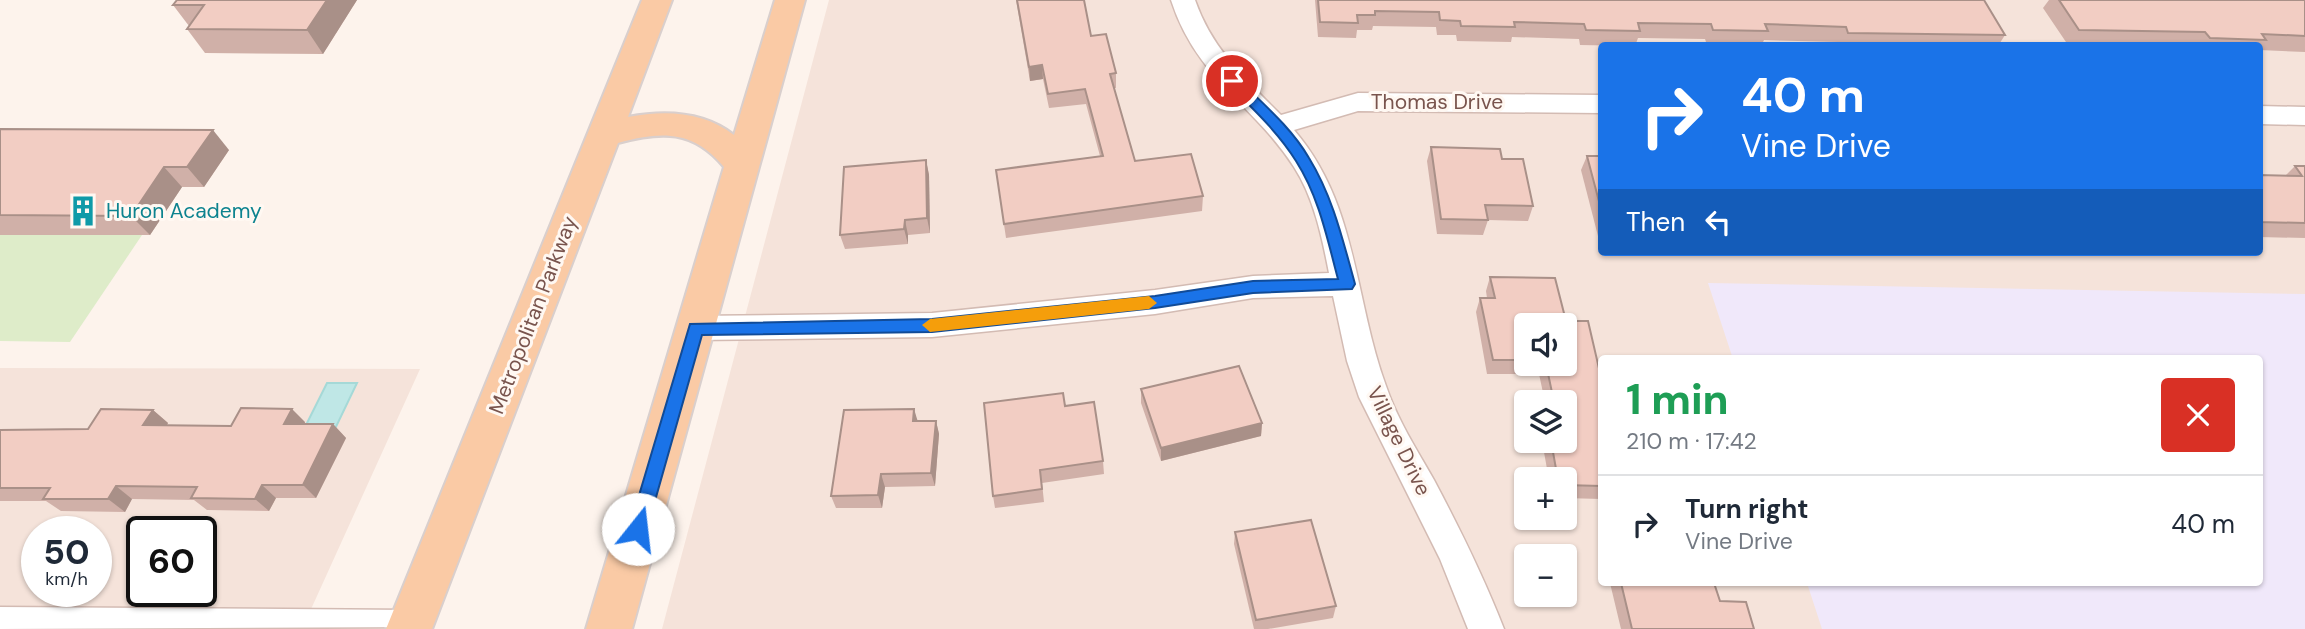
<!DOCTYPE html>
<html lang="en">
<head>
<meta charset="utf-8">
<style>
	:root { --surface:#fff; --page:#f6f6f7; --text:#1f2937; --muted:#747a83; --line:#e0e1e3 }
	body { margin:0; font-family:"DM Sans",sans-serif; background:var(--page); color:var(--text); height:100vh; display:flex; flex-direction:column; font-size:26px; white-space:nowrap }
	* { box-sizing:border-box; margin:0 }
	p { font-size:23px; color:var(--muted) }
	.icon { flex:none; width:38px; height:38px; fill:none; stroke:currentColor; stroke-width:2; stroke-linecap:round; stroke-linejoin:round }
	.map { position:relative; flex:1; overflow:hidden }
	.drawer { position:absolute; left:1598px; top:355px; width:665px; height:231px; display:flex; flex-direction:column; background:var(--surface); border-radius:7px; box-shadow:0 2px 5px #0004 }
	.drawer>* { flex:none }
	.guide { position:absolute; left:1598px; top:42px; width:665px; height:214px; border-radius:7px; box-shadow:0 2px 5px #0004; background:#1a73e8; color:#fff; overflow:hidden }
	.tools { position:absolute; left:1514px; top:313px; display:grid; gap:14px }
	.tools a { display:grid; place-items:center; width:63px; height:63px; border-radius:7px; background:var(--surface); box-shadow:0 2px 5px #0004; font-size:35px }
	.speed { position:absolute; left:21px; top:516px; display:flex; gap:14px; font-size:35px; font-weight:700; text-align:center }
	.speed>* { display:grid; place-content:center; width:91px; height:91px; border-radius:50%; background:var(--surface); box-shadow:0 2px 5px #0004; line-height:1 }
	.speed small { font-size:18px; font-weight:400 }
	.speed .limit { border:4px solid #111; border-radius:10px; background:#fff; color:#111 }
	.pin { position:absolute; display:grid; place-items:center; width:60px; height:60px; color:#fff; margin:-30px; border:4px solid #fff; border-radius:50%; box-shadow:0 2px 7px #0007 }
	.me { position:absolute; width:77px; margin:-38px; rotate:16deg; stroke-linejoin:round; filter:drop-shadow(0 0 5px #0008) }
	.turn { display:flex; align-items:center; gap:24px; height:147px; padding:0 28px; font-size:32px }
	.turn .icon { width:91px; height:91px; stroke-width:2.5 }
	.turn b { display:block; font-size:49px; line-height:60px }
	.then { display:flex; align-items:center; height:66px; padding:0 28px; background:#0003; gap:14px; font-size:26px }
	.round { display:grid; place-items:center; flex:none; width:74px; height:74px; border-radius:7px; background:var(--page) }
	.head { display:flex; align-items:center; justify-content:space-between; height:119px; padding:0 28px }
	h1 { font-size:42px; font-weight:800; line-height:52px; color:#1e9e55 }
	ul { padding:0; list-style:none }
	li { display:flex; align-items:center; gap:21px; height:98px; padding:0 28px; border-top:2px solid var(--line) }
	li div { flex:1 }
	li b { display:block; font-size:26px }
	li em { font-style:normal }
	.map>svg:first-child { display:block }
	.residential { fill:#f5e3da; fill-rule:evenodd }
	.education { fill:#f0e8fa }
	.green { fill:#deecc9 }
	.water { fill:#bfe7e6; stroke:#a5d9d7; stroke-width:2 }
	.lines { fill:none; stroke-linecap:round; stroke-linejoin:round }
	.street-casing { stroke:#d3bbb3; stroke-width:3 }
	.primary-casing { stroke:#d9cfcd; stroke-width:4 }
	.street { fill:#fff; fill-rule:evenodd }
	.primary { fill:#facaa5; fill-rule:evenodd }
	.wall { fill:#d0b0a8; fill-rule:evenodd }
	.shaded-wall { fill:#a99088 }
	.building { fill:#f2cdc3; stroke:#a99088; stroke-width:2 }
	.route { fill:#1a73e8; stroke:#114b97; stroke-width:2 }
	.slow { fill:#f59e0b }
	.labels { text-anchor:middle; dominant-baseline:central; stroke-width:6; stroke-linejoin:round; paint-order:stroke }
	.street-label { font-size:21px; fill:#79544d; stroke:#fff8f2 }
	.culture-label { font-size:21px; fill:#0d838f; stroke:#fff8f2; text-anchor:start }
</style>
</head>
<body>
<div class="map">
<svg width="2305" height="629" viewBox="0 0 2305 629">
	<rect width="100%" height="100%" fill="#fdf3ec"/>
	<g class="residential">
		<path d="M829 0H2305V629H662ZM1601 46H2259V252H1601ZM1526 326H1564V364H1526ZM1601 359H2259V583H1601ZM1526 402H1564V441H1526ZM1526 480H1564V518H1526ZM1526 556H1564V595H1526Z"/>
		<path d="M0 368 420 369 302 629H0ZM37 532H96V592H37ZM142 532H201V592H142Z"/>
	</g>
	<polygon class="education" points="1708,283 2305,294 2305,629 1822,629 1807,583 2259,583 2259,359 1733,359"/>
	<polygon class="green" points="0,234 142,235 70,342 0,341"/>
	<polygon class="water" points="327,383 357,383 333,433 302,433"/>
	<g class="lines">
		<g class="street-casing">
			<g id="street">
				<path d="M1171 0H1195C1212 49 1245 79 1281 115L1358 93 1601 95V113L1358 111 1294 130C1358 204 1354 299 1386 386 1397 419 1417 450 1434 480 1460 529 1484 578 1504 629H1468L1440 559 1359 397 1347 361 1333 296 1253 298 1155 314 932 337 695 340 684 336 680 328 684 320 695 316 932 313 1155 290 1253 276 1329 273C1322 237 1314 198 1294 167 1253 103 1197 80 1171 0Z"/>
				<polygon points="2259,106 2305,107 2305,125 2259,124"/>
				<polygon points="0,607 410,610 423,615 428,627 0,629"/>
			</g>
		</g>
		<g class="primary-casing">
			<path id="primary" d="M642 0H672L628 117C665 110 703 111 734 135L775 0H805L632 629H586L724 167C693 130 662 131 618 143L432 629H386Z"/>
		</g>
		<use href="#street" class="street"/>
		<use href="#primary" class="primary"/>
	</g>
	<g class="wall">
		<polygon points="357,0 323,54 205,53 187,29 189,26 173,5"/>
		<polygon points="1016,0 1084,0 1091,36 1116,73 1116,88 1114,88 1135,161 1203,196 1202,211 1006,238 996,170 1100,156 1086,104 1049,108 1043,79 1030,81"/>
		<polygon points="1315,0 1984,0 2005,35 1998,46 1839,46 1838,42 1764,40 1761,46 1734,46 1707,45 1705,39 1638,38 1635,46 1580,45 1579,39 1512,37 1511,42 1457,41 1456,35 1437,35 1436,27 1373,26 1372,30 1357,30 1356,38 1318,37"/>
		<polygon points="2049,0 2305,0 2305,52 2259,50 2259,46 2068,45 2043,8"/>
		<polygon points="0,129 229,150 204,187 182,187 150,235 0,235"/>
		<polygon points="1431,147 1502,159 1533,206 1528,221 1488,220 1483,235 1437,234 1427,161"/>
		<polygon points="1587,156 1601,156 1601,236 1598,236 1581,170"/>
		<polygon points="926,160 929,175 930,233 908,235 908,244 845,249 840,235"/>
		<polygon points="2295,166 2305,166 2305,238 2259,237 2259,175 2286,175"/>
		<path d="M1490 277 1566 321 1601 377V499L1564 498V480H1549L1542 441H1564V402H1545L1539 374H1487L1476 312 1480 298H1487L1486 291ZM1526 326 1564 364H1526Z"/>
		<polygon points="1141,389 1262,423 1261,436 1161,461 1141,403"/>
		<polygon points="1065,406 1103,461 1104,474 1042,483 1044,502 995,508 993,496"/>
		<polygon points="153,410 168,423 167,425 231,426 305,422 305,424 333,424 346,438 316,498 276,498 269,511 207,510 194,500 132,499 125,512 61,511 46,501 0,501 0,429 88,429"/>
		<polygon points="918,421 936,421 939,434 935,486 885,487 882,508 836,508 831,496"/>
		<polygon points="1235,532 1336,606 1333,618 1268,629 1254,629 1234,544"/>
		<polygon points="1610,583 1714,583 1720,601 1754,629 1621,629"/>
	</g>
	<g class="shaded-wall">
		<polygon points="327,0 357,0 323,54 307,30"/>
		<polygon points="1042,65 1043,79 1030,81 1029,67"/>
		<polygon points="213,130 229,150 204,187 187,167"/>
		<polygon points="926,160 929,175 930,233 927,218"/>
		<polygon points="164,167 182,187 150,235 131,216"/>
		<polygon points="905,220 908,235 908,244 904,229"/>
		<polygon points="292,409 305,422 298,437 284,424"/>
		<polygon points="914,409 918,422 913,421"/>
		<polygon points="153,410 168,423 159,438 143,425"/>
		<polygon points="936,421 939,434 935,486 931,473"/>
		<polygon points="1262,423 1261,436 1161,461 1161,448"/>
		<polygon points="333,424 346,438 316,498 303,485"/>
		<polygon points="881,474 885,487 882,508 878,495"/>
		<polygon points="262,485 276,498 269,511 255,499"/>
		<polygon points="116,486 132,499 125,512 108,499"/>
	</g>
	<g class="building">
		<polygon points="177,0 327,0 307,30 187,29 204,5 173,5"/>
		<polygon points="1017,0 1084,0 1091,36 1106,34 1116,73 1110,74 1135,161 1191,154 1203,196 1004,224 996,170 1103,156 1085,89 1048,94 1042,65 1029,67"/>
		<polygon points="1318,0 1984,0 2005,35 1848,33 1846,27 1765,24 1768,31 1713,30 1711,24 1638,23 1640,31 1586,30 1584,24 1514,22 1515,27 1461,26 1460,21 1440,20 1439,12 1375,11 1375,15 1357,15 1358,23 1320,22"/>
		<polygon points="2059,0 2305,0 2305,36 2262,34 2266,40 2210,38 2205,32 2079,30"/>
		<polygon points="0,129 213,130 187,167 164,167 131,216 0,215"/>
		<polygon points="1431,147 1500,149 1502,159 1523,159 1533,206 1485,205 1488,220 1441,219"/>
		<polygon points="1587,156 1601,156 1601,209"/>
		<polygon points="926,160 927,218 905,220 904,229 840,235 844,167"/>
		<polygon points="2295,166 2305,166 2305,223 2259,222 2259,175 2302,176"/>
		<polygon points="1490,277 1555,278 1566,321 1588,321 1601,377 1601,486 1564,485 1564,480 1558,480 1551,441 1564,441 1564,402 1554,402 1546,364 1564,364 1564,326 1526,326 1526,360 1493,360 1480,298 1495,298"/>
		<polygon points="1239,366 1262,423 1161,448 1141,389"/>
		<polygon points="1063,393 1065,406 1094,402 1103,461 1040,470 1042,489 993,496 984,403"/>
		<polygon points="241,408 292,409 284,424 333,424 303,485 262,485 255,499 191,498 197,487 116,486 108,499 43,499 50,488 0,488 0,430 88,429 101,409 153,410 143,425 231,426"/>
		<polygon points="914,409 913,421 936,421 931,473 881,474 878,495 831,496 844,410"/>
		<polygon points="1311,520 1336,606 1256,620 1235,532"/>
		<polygon points="1621,583 1714,583 1720,601 1746,602 1754,629 1632,629"/>
	</g>
	<path class="route" d="M1232 77 1237 78C1262 103 1291 127 1309 158 1333 197 1343 241 1355 284L1352 289 1253 293 1155 308 932 332 702 335 647 529 644 535 638 537 631 535 629 529 690 324 932 319 1155 296 1253 281 1338 279C1327 238 1319 197 1296 161 1278 132 1252 108 1228 84V78Z"/>
	<polygon class="slow" points="1149,296 1157,303 1149,309 930,332 922,325 930,319"/>
	<defs>
		<g id="building-bare" transform="scale(2.415)"><path d="M-4-6H4V6H1V3H-1V6H-4ZM-2.5-4.3h1.7v1.8h-1.7ZM.8-4.3h1.7v1.8H.8ZM-2.5-1h1.7V.8h-1.7ZM.8-1h1.7V.8H.8Z" fill="#0f9aa8" stroke="#fff8f2" stroke-width="2.5" paint-order="stroke"/></g>
	</defs>
	<g fill-rule="evenodd">
		<use href="#building-bare" x="83" y="211"/>
	</g>
	<g class="labels">
		<g class="street-label">
			<text x="1437" y="102">Thomas Drive</text>
			<text transform="translate(533 315) rotate(-69)">Metropolitan Parkway</text>
			<text transform="translate(1399 441) rotate(64)">Village Drive</text>
		</g>
		<g class="culture-label">
			<text x="106" y="211">Huron Academy</text>
		</g>
	</g>
</svg>
<div class="tools">
<a><svg class="icon" aria-label="sound" viewBox="0 0 24 24"><path d="M4 9h4l5-4v14l-5-4H4zM17 9q2 3 0 6"/></svg></a>
<a><svg class="icon" aria-label="layers" viewBox="0 0 24 24"><path d="M12 4l9 5-9 5-9-5zM3 14l9 5 9-5"/></svg></a>
<a>+</a>
<a>−</a>
</div>
<div class="speed"><div>50<small>km/h</small></div><div class="limit">60</div></div>
<div class="pin" style="left:1232px;top:81px;background:#d93025"><svg class="icon" aria-label="arrive" viewBox="0 0 24 24"><path d="M6 21V4h12l-3 4 3 4H6"/></svg></div>
<svg class="me" style="left:638px;top:529px" viewBox="-20 -20 40 40"><circle r="19" fill="#fff"/><path d="M0-13L10 11 0 6-10 11z" fill="#1a73e8"/></svg>
<div class="guide">
<div class="turn"><svg class="icon" aria-label="right" viewBox="0 0 24 24"><path d="M7 20v-9h11M14 6l5 5-5 5"/></svg><div><b>40 m</b>Vine Drive</div></div>
<div class="then">Then<svg class="icon" aria-label="left" viewBox="0 0 24 24"><path d="M17 20v-9H6M10 6l-5 5 5 5"/></svg></div>
</div>
<section class="drawer">
<div class="head"><div><h1>1 min</h1><p>210 m · 17:42</p></div><a class="round" style="background:#d93025;color:#fff"><svg class="icon" aria-label="close" viewBox="0 0 24 24"><path d="M6 6l12 12M18 6L6 18"/></svg></a></div>
<ul>
<li><svg class="icon" aria-label="right" viewBox="0 0 24 24"><path d="M7 20v-9h11M14 6l5 5-5 5"/></svg><div><b>Turn right</b><p>Vine Drive</p></div><em>40 m</em></li>
</ul>
</section>
</div>
</body>
</html>
